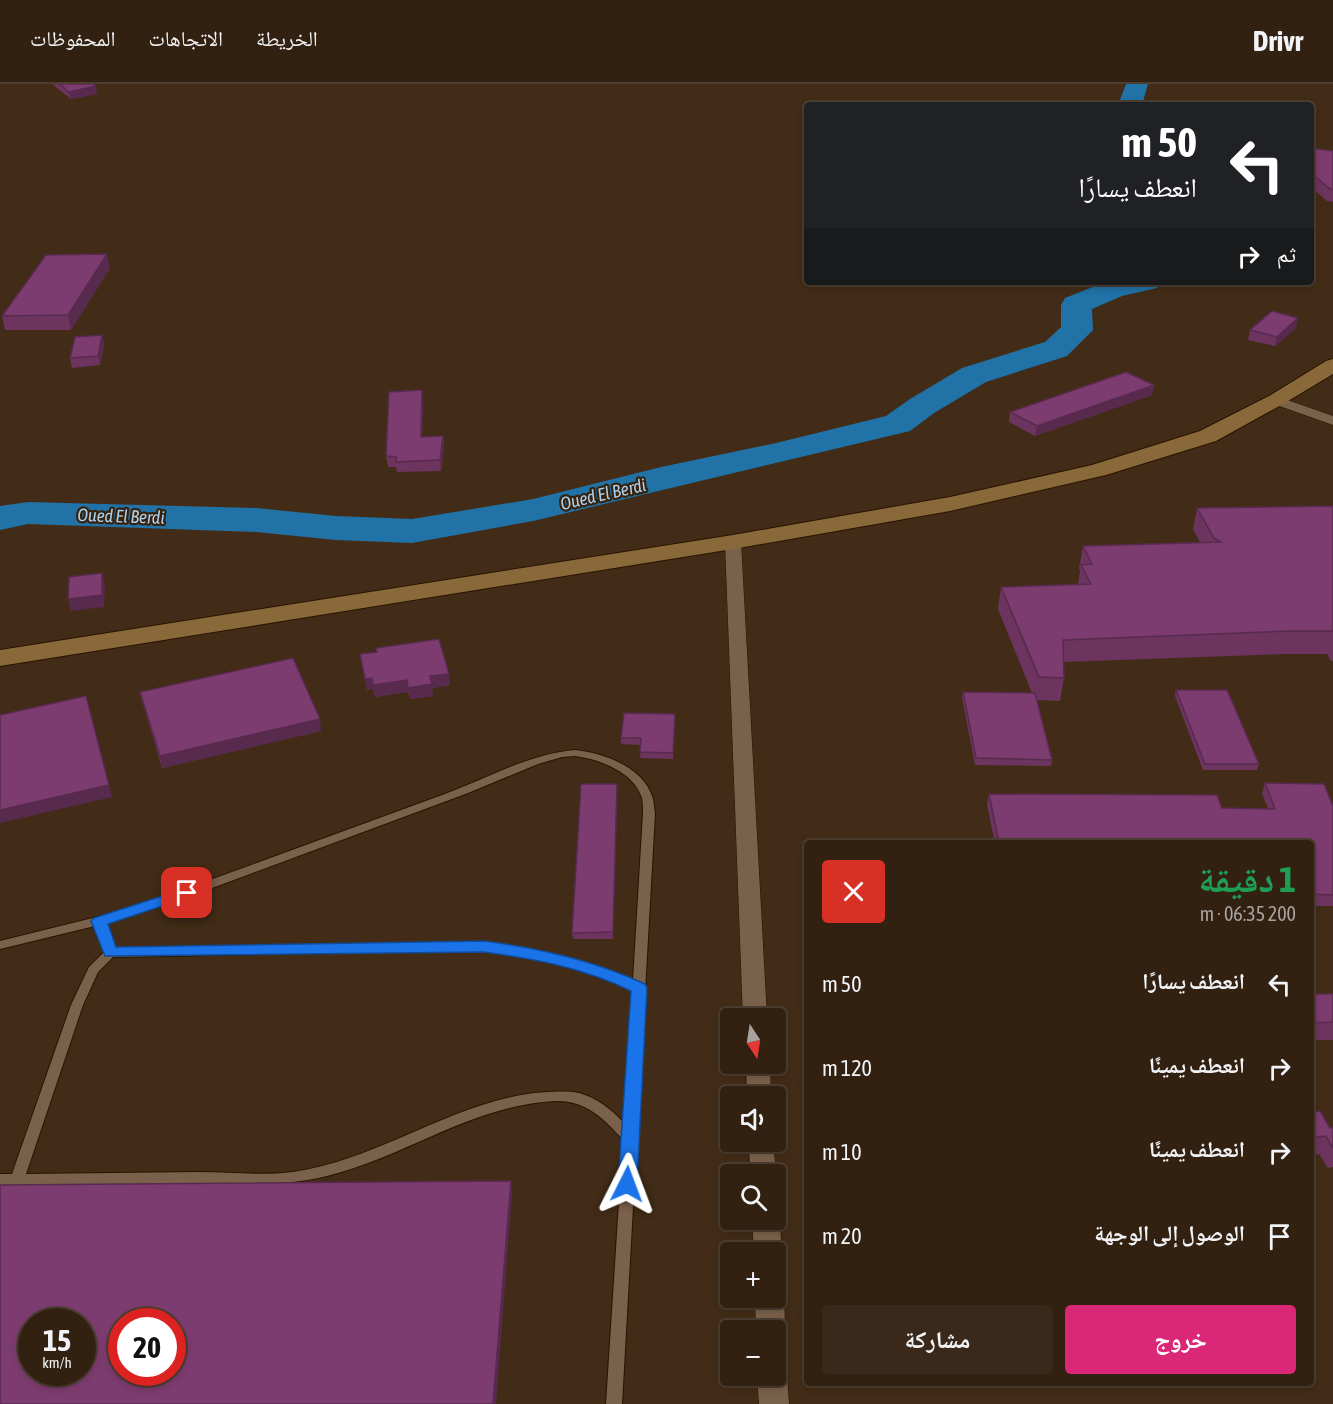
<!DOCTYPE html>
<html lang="ar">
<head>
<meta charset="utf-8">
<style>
	:root { --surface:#322111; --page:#3a291a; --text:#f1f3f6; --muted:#a8a39f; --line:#4d3e31; --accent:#db2777 }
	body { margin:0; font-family:"Asap Condensed","Noto Naskh Arabic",sans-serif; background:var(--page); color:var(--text); direction:rtl; height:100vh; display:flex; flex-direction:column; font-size:22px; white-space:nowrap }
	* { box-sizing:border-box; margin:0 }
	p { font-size:20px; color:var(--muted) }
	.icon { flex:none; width:33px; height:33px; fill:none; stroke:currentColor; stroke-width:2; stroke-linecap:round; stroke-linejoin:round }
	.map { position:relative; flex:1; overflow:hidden; direction:ltr }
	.panel { position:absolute; left:804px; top:756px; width:510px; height:546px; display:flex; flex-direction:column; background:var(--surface); border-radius:6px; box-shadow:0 3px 9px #0003,0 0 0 2px var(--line); direction:rtl }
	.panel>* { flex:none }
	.top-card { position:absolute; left:804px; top:18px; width:510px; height:183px; border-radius:6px; box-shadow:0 3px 9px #0003,0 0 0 2px var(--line); direction:rtl; background:#202124; color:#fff; overflow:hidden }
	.needle { width:39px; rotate:168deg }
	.buttons { position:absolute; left:720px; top:924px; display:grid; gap:12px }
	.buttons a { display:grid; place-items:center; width:66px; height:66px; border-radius:6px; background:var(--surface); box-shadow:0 3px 9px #0003,0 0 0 2px var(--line); font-size:30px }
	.speed { position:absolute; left:18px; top:1224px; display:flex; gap:12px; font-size:30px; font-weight:700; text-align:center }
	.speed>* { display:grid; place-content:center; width:78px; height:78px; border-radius:50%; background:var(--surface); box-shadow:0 3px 9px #0003,0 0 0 2px var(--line); line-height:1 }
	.speed small { font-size:15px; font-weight:400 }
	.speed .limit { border:9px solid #d22; background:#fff; color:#111 }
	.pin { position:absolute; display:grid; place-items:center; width:51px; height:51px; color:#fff; margin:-26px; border-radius:12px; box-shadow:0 3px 9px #0006 }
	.me { position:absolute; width:66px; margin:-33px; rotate:3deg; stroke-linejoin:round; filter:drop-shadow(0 0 4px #0008) }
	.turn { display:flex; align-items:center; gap:21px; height:126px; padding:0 18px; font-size:27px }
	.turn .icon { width:78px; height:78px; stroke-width:2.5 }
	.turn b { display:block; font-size:42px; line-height:51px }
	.then { display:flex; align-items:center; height:57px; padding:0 18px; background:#0003; gap:12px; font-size:22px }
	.round { display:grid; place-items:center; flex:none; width:63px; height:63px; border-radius:6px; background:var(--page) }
	.overview { display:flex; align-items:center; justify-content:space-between; height:102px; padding:0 18px }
	h1 { font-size:36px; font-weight:700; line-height:45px; color:#1e9e55 }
	.primary-button { display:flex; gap:12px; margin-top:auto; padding:12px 18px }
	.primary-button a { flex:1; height:69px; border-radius:6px; background:var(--accent); color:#fff; font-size:24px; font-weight:700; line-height:69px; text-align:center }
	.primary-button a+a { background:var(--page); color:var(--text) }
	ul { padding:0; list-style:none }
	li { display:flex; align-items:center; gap:18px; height:84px; padding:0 18px }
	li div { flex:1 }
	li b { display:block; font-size:22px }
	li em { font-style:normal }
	header { display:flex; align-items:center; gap:36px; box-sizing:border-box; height:84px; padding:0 30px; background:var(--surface); border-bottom:2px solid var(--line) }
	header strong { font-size:28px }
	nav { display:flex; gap:33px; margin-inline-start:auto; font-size:21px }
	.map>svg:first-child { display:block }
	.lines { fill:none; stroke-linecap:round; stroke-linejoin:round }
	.river { fill:#2072a7; fill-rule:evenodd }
	.lane-casing { stroke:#281401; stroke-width:2 }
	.street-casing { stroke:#281401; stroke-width:1 }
	.secondary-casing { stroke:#281401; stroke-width:2 }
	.lane { fill:#7a614b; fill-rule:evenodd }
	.street { fill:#7a614b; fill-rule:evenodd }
	.secondary { fill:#896839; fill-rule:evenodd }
	.wall { fill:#6c345f }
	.shaded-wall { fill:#582a4e }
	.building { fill:#7d3c6f; stroke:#582a4e; stroke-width:1.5; fill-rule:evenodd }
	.route { fill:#1a73e8; stroke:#114b97; stroke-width:1.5 }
	.labels { text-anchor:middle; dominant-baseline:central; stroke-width:4.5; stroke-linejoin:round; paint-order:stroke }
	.far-water-label { font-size:18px; font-style:italic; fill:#acd1ef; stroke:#37220d }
</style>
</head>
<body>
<header>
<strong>Drivr</strong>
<nav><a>الخريطة</a><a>الاتجاهات</a><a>المحفوظات</a></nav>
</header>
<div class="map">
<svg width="1333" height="1320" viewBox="0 0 1333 1320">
	<rect width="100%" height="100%" fill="#422c17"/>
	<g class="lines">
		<g class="river">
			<polygon points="1126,0 1148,0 1142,21 1118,21"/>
			<polygon points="1105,198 1161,198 1157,204 1122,212 1092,225 1093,246 1067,272 986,298 934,329 910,347 533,437 412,459 336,456 256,448 28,440 0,446 0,422 28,418 256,424 336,432 412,435 533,415 661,383 776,359 886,332 910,315 962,284 1045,258 1061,243 1061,221 1065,214"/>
		</g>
		<g class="lane-casing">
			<path id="lane" d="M575 666C604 669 644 683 653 715 654 719 654 724 655 729L622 1320H606L623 1056C604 1034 585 1016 555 1017 473 1021 405 1073 327 1092 281 1103 246 1100 200 1100 133 1100 67 1101 0 1102V1090H12L71 921 89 883 104 868 95 842 0 865V857L117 828 161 814C256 779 350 745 445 710 488 694 529 670 575 666ZM575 672C599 675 634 688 642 714 643 719 643 724 643 729L633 896 606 885 563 873 484 858 115 865 106 839 169 820 468 709 538 680 562 673ZM484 866C535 874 585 885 632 906L624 1039C611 1025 597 1014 579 1009 564 1006 549 1008 534 1009 449 1020 378 1076 293 1088 262 1092 230 1088 198 1088 141 1089 83 1089 26 1090L83 921 98 888 113 873Z"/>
		</g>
		<g class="street-casing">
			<g id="street">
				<polygon points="1276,312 1333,332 1333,341 1271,319 1269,316"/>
				<polygon points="733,453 741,458 767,934 743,934 725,458"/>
				<polygon points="746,980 770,980 771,1012 747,1012"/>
				<polygon points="749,1058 773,1058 776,1090 776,1091 750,1090"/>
				<path d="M776 1130C782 1142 783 1166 776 1176V1168H754L752 1136H776Z"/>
				<path d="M776 1204 779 1206C786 1220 787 1241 780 1255L776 1256V1246H756L755 1214H776Z"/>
				<polygon points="776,1280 782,1283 787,1292 789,1320 759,1320 757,1292 776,1292"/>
			</g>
		</g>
		<g class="secondary-casing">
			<polygon id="secondary" points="1333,275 1333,290 1283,320 1216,357 1106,391 950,427 733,465 0,582 0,566 733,451 950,413 1092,381 1200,347 1269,312 1326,277"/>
		</g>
		<use href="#lane" class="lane"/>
		<use href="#street" class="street"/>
		<use href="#secondary" class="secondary"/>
	</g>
	<g class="wall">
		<polygon points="52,0 93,0 97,10 71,15"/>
		<polygon points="1311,64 1333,67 1333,118 1327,117 1311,103"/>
		<polygon points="110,184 71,246 5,246 2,232"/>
		<polygon points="1296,244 1275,262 1248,256 1250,246"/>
		<polygon points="102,251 104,261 100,281 72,284 70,274"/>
		<polygon points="1154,301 1152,311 1035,352 1009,338 1010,328"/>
		<polygon points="423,317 422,353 443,352 444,363 441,387 397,388 396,383 388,383 386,372"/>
		<polygon points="1333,422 1333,577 1331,577 1327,570 1283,570 1064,578 1064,594 1060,617 1037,616 1052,676 1051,682 975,681 962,614 963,608 1032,609 998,525 1001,503 1078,500 1080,487 1079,484 1083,462 1200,458 1193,445 1197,424"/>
		<polygon points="360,570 450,601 432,604 433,612 410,615 408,608 375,613 373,605 367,606"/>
		<polygon points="1176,606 1259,680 1257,686 1203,686 1175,612"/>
		<polygon points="140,608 321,647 162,684 143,620"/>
		<polygon points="675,630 673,675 640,674 641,661 621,660 621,654"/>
		<polygon points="1265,699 1333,722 1333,822 1311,822 1311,759 995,759 987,721 989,710 1222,724 1268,724 1262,710"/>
		<polygon points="617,706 613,855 573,855 572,849"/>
		<rect x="1311" y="910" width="22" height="46"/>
		<polygon points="1311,1029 1330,1044 1333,1044 1333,1083 1328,1084 1319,1070 1311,1071"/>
	</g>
	<g class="shaded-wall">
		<polygon points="96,2 97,10 71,15 69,8"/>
		<polygon points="107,170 110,184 71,246 68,231"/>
		<polygon points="1298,234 1296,244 1275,262 1277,253"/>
		<polygon points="102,251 104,261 100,281 98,272"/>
		<polygon points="1154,301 1152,311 1035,352 1037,342"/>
		<polygon points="422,306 423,317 422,363 421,353"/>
		<polygon points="443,352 444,363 441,387 440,376"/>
		<polygon points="102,489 105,500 104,523 71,527 68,515"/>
		<polygon points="449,590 450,601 432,604 433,612 410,615 408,604 430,592"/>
		<polygon points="372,594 373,605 367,606 365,595"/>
		<polygon points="407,596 408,608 375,613 373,601"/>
		<polygon points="320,635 321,647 162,684 160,672"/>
		<polygon points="109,701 112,713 0,739 0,726"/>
		<polygon points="511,1097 512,1110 496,1320 493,1320"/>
	</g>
	<g class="building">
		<polygon points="60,0 93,0 96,2 69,8"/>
		<polygon points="1311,64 1333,67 1333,106 1330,105 1311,89"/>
		<polygon points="107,170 68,231 2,232 46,171"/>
		<polygon points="1272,227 1298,234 1277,253 1250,246"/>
		<polygon points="102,251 98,272 70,274 75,253"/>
		<polygon points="1126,288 1154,301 1037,342 1010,328"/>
		<polygon points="422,306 421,353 443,352 440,376 396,378 396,373 386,372 389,308"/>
		<polygon points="1333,422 1333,547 1289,547 1063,556 1064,594 1039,593 1001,503 1091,500 1081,481 1092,480 1083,462 1221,458 1214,454 1197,424"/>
		<polygon points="102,489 102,511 68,515 69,493"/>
		<polygon points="439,555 449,590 430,592 432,600 408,604 407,596 373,601 372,594 365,595 360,570 377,568 376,564"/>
		<polygon points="293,574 320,635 160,672 140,608"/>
		<polygon points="1176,606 1227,606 1259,680 1205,680"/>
		<polygon points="963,608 1035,609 1052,676 976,674"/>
		<polygon points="86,612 109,701 0,726 0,631"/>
		<polygon points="624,629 675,630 673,669 640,668 641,654 621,654"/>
		<polygon points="1265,699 1324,700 1333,722 1333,811 1311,810 1311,759 999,759 989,710 1217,711 1222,724 1275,725"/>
		<polygon points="581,700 617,700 613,848 572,849"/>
		<polygon points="1311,910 1333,910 1333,938 1311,939"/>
		<polygon points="1320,1027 1330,1044 1333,1044 1333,1064 1326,1052 1311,1054 1311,1029"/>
		<path d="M511 1097 493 1320H0V1101ZM32 1238H82V1288H32ZM122 1238H172V1288H122Z"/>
	</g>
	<path class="route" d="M187 804 194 809 192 812 108 840 116 863 484 857C540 864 593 876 645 900L647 904 637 1100 634 1105 627 1107 621 1105 618 1100 631 907C584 884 535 875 484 868L105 872 91 837 94 834Z"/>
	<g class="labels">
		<g class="far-water-label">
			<text transform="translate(603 410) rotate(-13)">Oued El Berdi</text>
			<text transform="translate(121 432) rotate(2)">Oued El Berdi</text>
		</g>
	</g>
</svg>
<div class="buttons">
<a><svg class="needle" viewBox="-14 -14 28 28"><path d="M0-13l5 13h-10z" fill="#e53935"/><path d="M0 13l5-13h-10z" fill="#a8a39f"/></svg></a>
<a><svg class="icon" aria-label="sound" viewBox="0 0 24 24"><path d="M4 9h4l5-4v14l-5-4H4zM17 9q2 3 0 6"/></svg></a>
<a><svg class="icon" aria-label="search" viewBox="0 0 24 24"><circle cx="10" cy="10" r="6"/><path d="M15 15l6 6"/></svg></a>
<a>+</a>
<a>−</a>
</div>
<div class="speed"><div>15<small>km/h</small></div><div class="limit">20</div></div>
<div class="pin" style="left:187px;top:809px;background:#d93025"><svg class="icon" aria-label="arrive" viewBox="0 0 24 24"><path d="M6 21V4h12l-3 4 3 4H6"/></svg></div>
<svg class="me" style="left:627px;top:1100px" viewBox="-20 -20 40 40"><path d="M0-17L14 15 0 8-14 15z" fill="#1a73e8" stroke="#fff" stroke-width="4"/></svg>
<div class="top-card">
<div class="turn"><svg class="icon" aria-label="left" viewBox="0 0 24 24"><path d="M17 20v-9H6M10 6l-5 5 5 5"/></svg><div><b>50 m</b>انعطف يسارًا</div></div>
<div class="then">ثم<svg class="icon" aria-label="right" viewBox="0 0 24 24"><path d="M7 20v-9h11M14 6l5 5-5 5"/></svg></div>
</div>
<section class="panel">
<div class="overview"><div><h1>1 دقيقة</h1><p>200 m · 06:35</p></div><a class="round" style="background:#d93025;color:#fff"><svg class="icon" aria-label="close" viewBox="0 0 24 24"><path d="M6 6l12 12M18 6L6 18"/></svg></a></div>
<ul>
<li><svg class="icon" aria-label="left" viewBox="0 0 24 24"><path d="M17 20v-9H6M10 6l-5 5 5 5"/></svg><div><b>انعطف يسارًا</b></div><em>50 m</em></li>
<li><svg class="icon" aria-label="right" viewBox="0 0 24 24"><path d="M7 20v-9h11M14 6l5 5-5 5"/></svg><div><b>انعطف يمينًا</b></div><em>120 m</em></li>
<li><svg class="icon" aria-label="right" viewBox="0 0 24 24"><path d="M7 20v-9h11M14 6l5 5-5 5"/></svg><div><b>انعطف يمينًا</b></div><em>10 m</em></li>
<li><svg class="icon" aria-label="arrive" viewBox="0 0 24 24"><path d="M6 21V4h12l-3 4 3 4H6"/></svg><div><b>الوصول إلى الوجهة</b></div><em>20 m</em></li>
</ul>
<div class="primary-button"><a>خروج</a><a>مشاركة</a></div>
</section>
</div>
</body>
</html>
